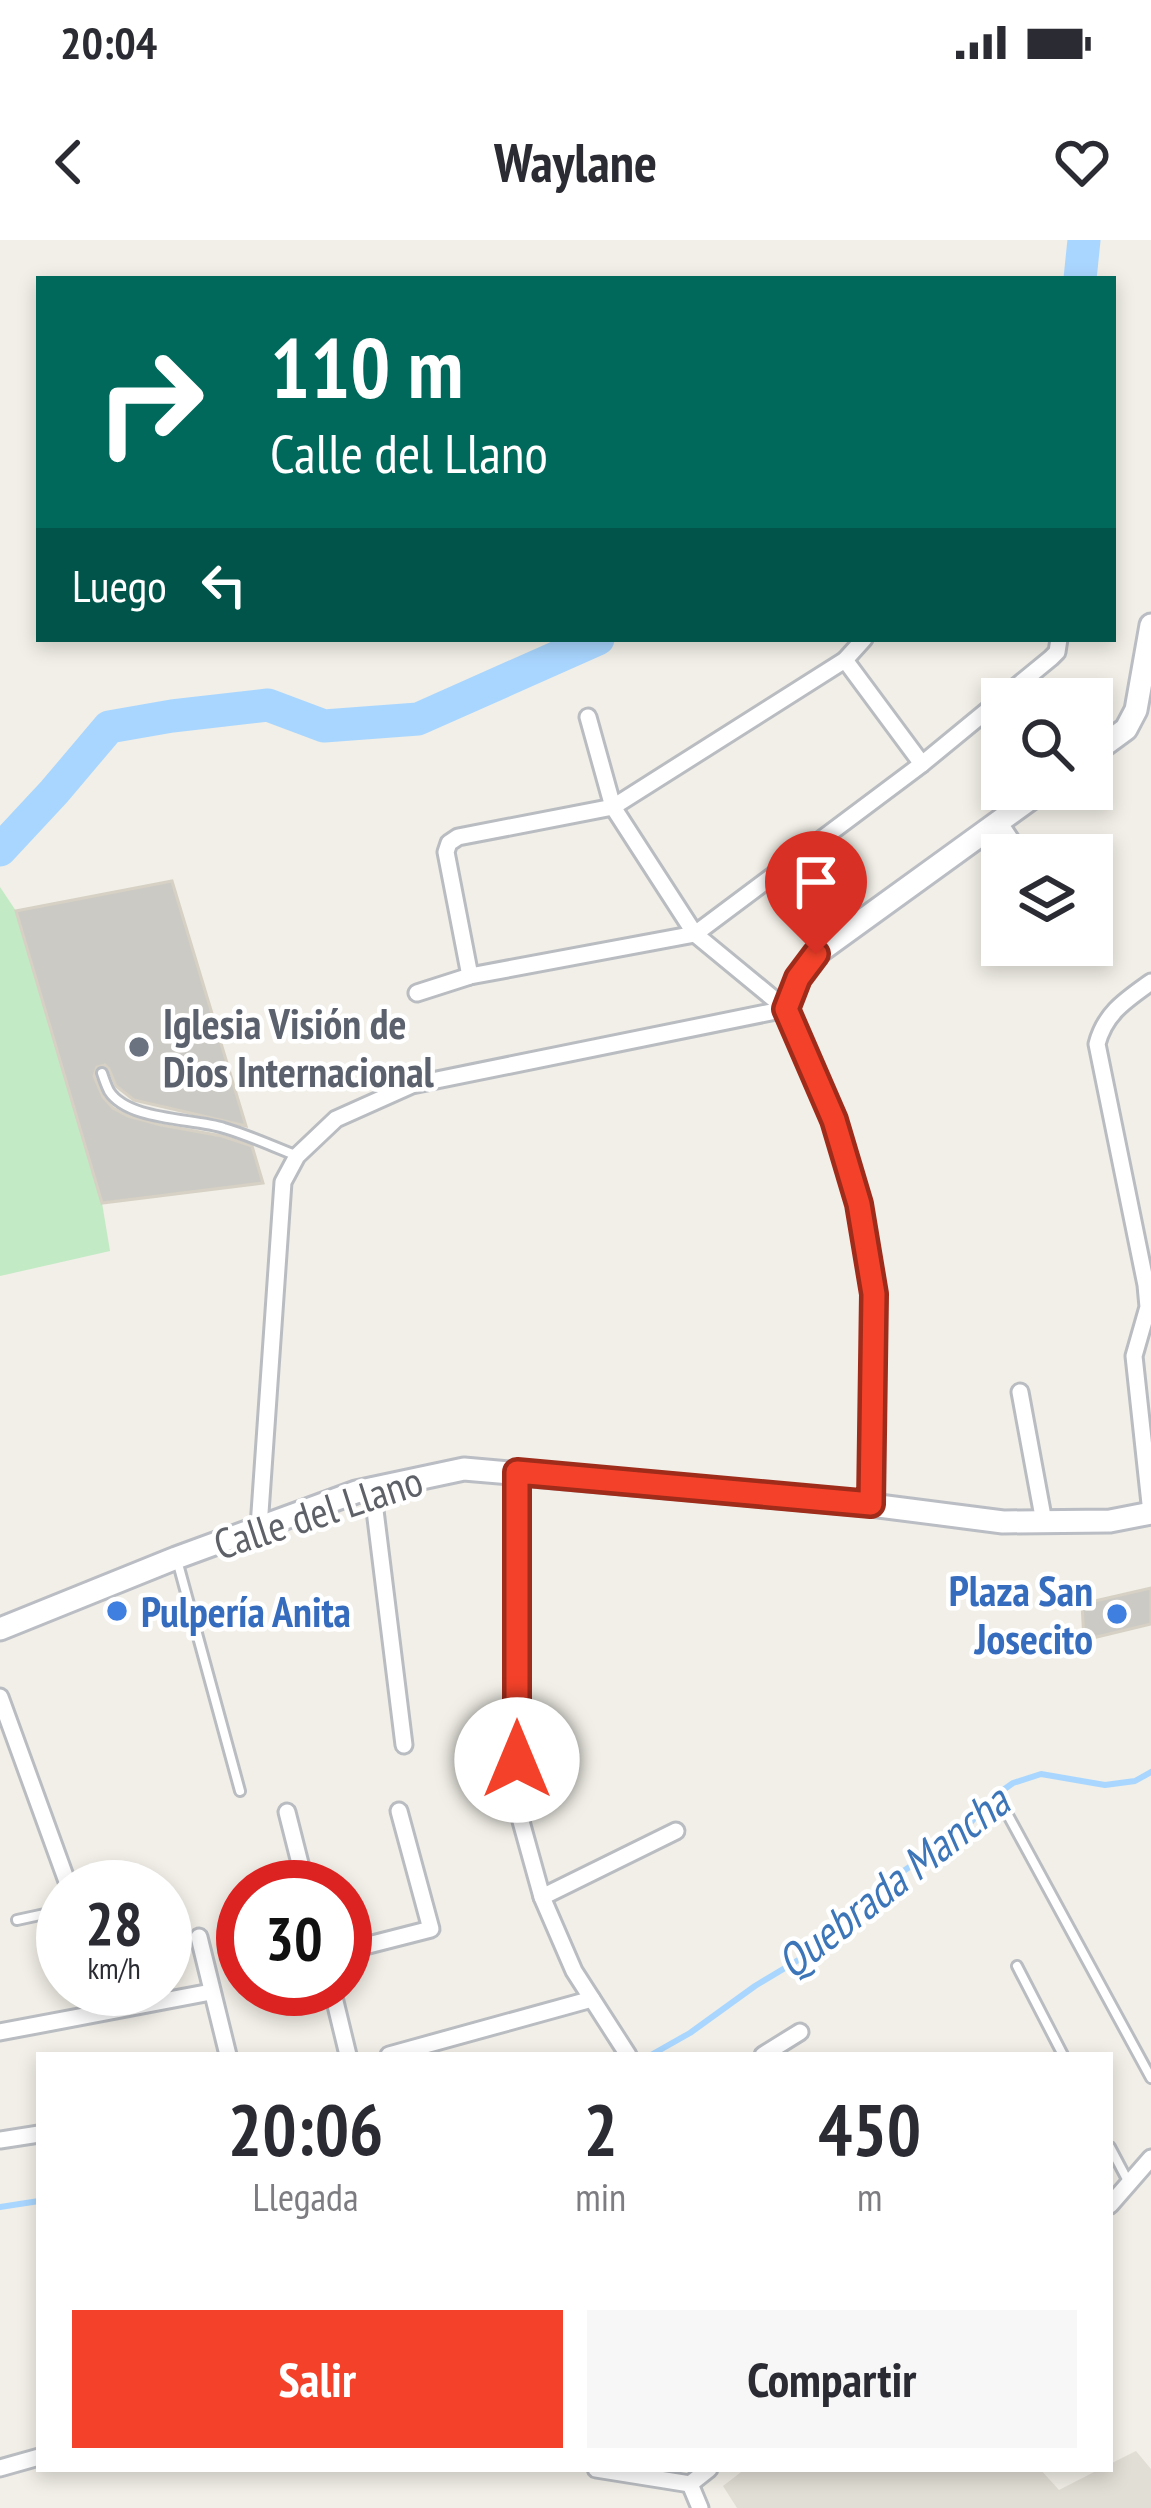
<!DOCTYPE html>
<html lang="es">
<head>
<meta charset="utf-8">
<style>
	:root { --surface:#fff; --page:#f7f7f7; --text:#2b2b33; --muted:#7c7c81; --accent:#f4422a }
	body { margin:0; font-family:"PT Sans Narrow",sans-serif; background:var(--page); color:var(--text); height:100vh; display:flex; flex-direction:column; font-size:45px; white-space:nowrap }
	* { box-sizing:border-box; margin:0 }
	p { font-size:39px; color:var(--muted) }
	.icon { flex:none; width:66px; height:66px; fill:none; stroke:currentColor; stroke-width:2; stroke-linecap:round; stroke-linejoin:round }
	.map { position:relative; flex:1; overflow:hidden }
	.drawer { position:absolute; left:36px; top:1812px; width:1077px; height:420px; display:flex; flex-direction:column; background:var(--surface); border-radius:0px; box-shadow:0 6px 18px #0003 }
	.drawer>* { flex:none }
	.banner { position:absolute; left:36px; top:36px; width:1080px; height:366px; border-radius:0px; box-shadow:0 6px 18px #0003; background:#00695c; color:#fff; overflow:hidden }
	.tools { position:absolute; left:981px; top:438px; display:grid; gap:24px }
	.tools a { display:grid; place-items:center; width:132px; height:132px; border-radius:0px; background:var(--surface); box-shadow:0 6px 18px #0003; font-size:60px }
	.speed { position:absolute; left:36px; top:1620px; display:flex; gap:24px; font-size:60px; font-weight:700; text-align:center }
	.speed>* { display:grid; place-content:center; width:156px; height:156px; border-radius:50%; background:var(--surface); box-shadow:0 6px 18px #0003; line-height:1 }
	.speed small { font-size:30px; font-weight:400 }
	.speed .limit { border:18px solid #d22; background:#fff; color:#111 }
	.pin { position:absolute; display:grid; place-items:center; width:102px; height:102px; color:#fff; margin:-123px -51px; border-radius:50% 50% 50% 0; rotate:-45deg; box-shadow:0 0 12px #0007 }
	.pin .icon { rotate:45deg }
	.me { position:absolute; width:132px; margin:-66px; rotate:0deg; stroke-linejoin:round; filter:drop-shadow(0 0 9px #0008) }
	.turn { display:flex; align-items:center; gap:42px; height:252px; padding:0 36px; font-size:54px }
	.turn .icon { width:156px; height:156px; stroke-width:2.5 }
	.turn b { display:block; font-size:84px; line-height:102px }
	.then { display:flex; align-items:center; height:114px; padding:0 36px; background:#0003; gap:24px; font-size:45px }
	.eta { display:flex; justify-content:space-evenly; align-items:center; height:204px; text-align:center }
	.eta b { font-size:72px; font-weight:600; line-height:84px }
	.button { display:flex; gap:24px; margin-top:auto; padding:24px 36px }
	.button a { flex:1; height:138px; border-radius:0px; background:var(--accent); color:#fff; font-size:48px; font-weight:600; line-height:138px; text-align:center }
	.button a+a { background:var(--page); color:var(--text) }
	.status { display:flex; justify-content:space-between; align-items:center; height:84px; padding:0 60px; background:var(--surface); direction:ltr }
	.status svg { height:33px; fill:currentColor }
	header { display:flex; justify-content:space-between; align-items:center; height:156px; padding:0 36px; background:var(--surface); font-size:54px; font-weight:600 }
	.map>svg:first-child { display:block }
	.education { fill:#e1ded5 }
	.green { fill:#c2eac4 }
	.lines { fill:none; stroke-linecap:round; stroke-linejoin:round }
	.stream { stroke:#a9d6ff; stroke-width:6 }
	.river { stroke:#a9d6ff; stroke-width:33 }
	.building { fill:#cccac4; stroke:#d6d1c4; stroke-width:3 }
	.lane-casing { stroke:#b9bcc1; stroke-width:14 }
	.street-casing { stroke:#b9bcc1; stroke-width:21 }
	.secondary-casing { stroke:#babdc3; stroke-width:27 }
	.lane { stroke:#fff; stroke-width:8 }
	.street { stroke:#fff; stroke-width:15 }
	.secondary { stroke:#fff; stroke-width:21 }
	.route-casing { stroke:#9f2b1b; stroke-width:30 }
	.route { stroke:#f4422a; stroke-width:21 }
	.worship-dot { fill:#6b7280; stroke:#fff; stroke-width:4.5 }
	.shop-dot { fill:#3f7fe0; stroke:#fff; stroke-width:4.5 }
	.labels { text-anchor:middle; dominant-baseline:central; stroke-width:9; stroke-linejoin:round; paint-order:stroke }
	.worship-label { font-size:42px; font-weight:bold; fill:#5b616d; stroke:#fff; text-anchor:start }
	.street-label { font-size:42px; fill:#5e6268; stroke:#fff }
	.shop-label { font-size:42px; font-weight:bold; fill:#366cbe; stroke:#fff; text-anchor:end }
	.water-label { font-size:45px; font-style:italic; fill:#3d75b9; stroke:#fff }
</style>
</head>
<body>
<div class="status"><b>20:04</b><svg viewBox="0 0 49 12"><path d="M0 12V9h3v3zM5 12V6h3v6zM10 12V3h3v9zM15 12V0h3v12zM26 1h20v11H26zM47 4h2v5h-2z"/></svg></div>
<header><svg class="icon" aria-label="back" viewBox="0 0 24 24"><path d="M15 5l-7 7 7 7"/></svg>Waylane<svg class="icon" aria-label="heart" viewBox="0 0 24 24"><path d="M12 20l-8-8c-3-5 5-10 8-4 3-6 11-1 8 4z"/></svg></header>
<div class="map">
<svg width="1151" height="2268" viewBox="0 0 1151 2268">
	<rect width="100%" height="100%" fill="#f1efe7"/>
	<polygon class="education" points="1136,2211 1151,2229 1151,2268 737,2268 723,2246 745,2229 1040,2229 1059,2250 1100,2229 1110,2229 1110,2224"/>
	<polygon class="green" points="0,647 16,671 102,963 110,1011 0,1036"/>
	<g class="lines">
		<g class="stream">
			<polyline points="651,1815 690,1793 755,1746 810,1713 874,1651 964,1590 992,1558 1013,1543 1041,1534 1105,1545 1135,1541 1151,1532"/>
			<polyline points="0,1967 39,1961"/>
		</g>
		<g class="river">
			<polyline points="1080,39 1084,0"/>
			<polyline points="0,610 54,552 109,487 172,476 268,465 324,486 418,479 598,399"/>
		</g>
	</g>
	<g class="building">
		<polygon points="172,641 246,886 134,860 116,846 109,829 105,825 97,827 94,836 103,857 113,868 128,876 161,885 222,896 252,906 263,943 102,963 16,671"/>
		<polygon points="1151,1348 1151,1384 1084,1400 1082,1364"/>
	</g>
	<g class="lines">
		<g class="lane-casing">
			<g id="lane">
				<path d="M102 833C104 839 106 845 109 851 128 881 193 878 224 888 248 895 272 906 295 915"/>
				<polyline points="177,1320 240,1551"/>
				<polyline points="1003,1566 1151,1838"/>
				<polyline points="17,1680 63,1670"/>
				<polyline points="1017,1726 1063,1815"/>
				<polyline points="1110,1907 1129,1943"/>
			</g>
		</g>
		<g class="street-casing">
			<g id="street">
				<polyline points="845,420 922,524"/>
				<polyline points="588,477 613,567 695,694 786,769"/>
				<polyline points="999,582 1021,615"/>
				<polyline points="1081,705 1082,706"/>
				<polyline points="470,736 446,612 449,603 458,597 613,567 845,420 864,399"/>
				<polyline points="417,753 470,736 695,694 922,524 1051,418 1057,412 1059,399"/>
				<polyline points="1020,1152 1044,1282"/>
				<polyline points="517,1232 517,1567 542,1657 574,1731 628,1815"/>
				<polyline points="372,1246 404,1505"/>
				<path d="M1151 1273 1134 1116 1148 1067 1146 1045 1097 804C1105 773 1126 760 1151 742"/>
				<polyline points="259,1287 283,942 297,916 336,879 412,845 786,769"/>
				<polyline points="0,1457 69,1647"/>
				<polyline points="287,1572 306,1647"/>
				<polyline points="542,1657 676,1591"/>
				<polyline points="199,1697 228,1815"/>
				<polyline points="345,1711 431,1689 399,1571"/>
				<polyline points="332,1749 348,1815"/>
				<polyline points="0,1792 211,1752"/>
				<polyline points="389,1815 592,1759"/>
				<polyline points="763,1815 800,1792"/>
				<polyline points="0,1900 39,1894"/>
				<polyline points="1110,1965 1151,1918"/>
				<polyline points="0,2228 39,2217"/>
				<polyline points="596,2229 690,2244 709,2229"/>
				<polyline points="690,2244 700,2268"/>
			</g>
		</g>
		<g class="secondary-casing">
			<g id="secondary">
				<polyline points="1092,514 1126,489 1136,470 1151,385"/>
				<polyline points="871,1265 874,1054 859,963 834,880 786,769 798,738 816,714 1044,549"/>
				<polyline points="0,1389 176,1318 356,1252 464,1229 871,1265 1003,1282 1110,1281 1151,1273"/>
			</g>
		</g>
		<use href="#lane" class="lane"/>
		<use href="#street" class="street"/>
		<use href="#secondary" class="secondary"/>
	</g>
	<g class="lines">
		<g class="route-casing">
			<polyline id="route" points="517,1520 517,1232 871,1264 874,1054 859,964 834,880 786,769 798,738 816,714"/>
		</g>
		<use href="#route" class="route"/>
	</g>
	<circle class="worship-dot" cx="139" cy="807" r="12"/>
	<g class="shop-dot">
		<circle cx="117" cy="1371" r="12"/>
		<circle cx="1117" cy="1374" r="12"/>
	</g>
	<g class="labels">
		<g class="worship-label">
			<text x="163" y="783">Iglesia Visión de<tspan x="163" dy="48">Dios Internacional</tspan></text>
		</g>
		<g class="street-label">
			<text transform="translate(318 1272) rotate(-18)">Calle del Llano</text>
		</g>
		<g class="shop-label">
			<text x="1093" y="1350">Plaza San<tspan x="1093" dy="48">Josecito</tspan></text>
			<text x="141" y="1371" text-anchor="start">Pulpería Anita</text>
		</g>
		<g class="water-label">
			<text transform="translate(892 1641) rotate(-38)">Quebrada Mancha</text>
		</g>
	</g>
</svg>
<div class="tools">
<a><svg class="icon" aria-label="search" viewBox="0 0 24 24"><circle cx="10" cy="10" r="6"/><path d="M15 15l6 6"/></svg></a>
<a><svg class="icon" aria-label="layers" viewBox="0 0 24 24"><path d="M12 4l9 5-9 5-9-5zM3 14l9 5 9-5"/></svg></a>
</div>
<div class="speed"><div>28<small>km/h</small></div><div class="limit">30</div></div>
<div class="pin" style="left:816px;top:714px;background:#d93025"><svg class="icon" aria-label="arrive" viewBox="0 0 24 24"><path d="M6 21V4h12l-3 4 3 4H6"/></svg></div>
<svg class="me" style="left:517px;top:1520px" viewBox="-20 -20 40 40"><circle r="19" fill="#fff"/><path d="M0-13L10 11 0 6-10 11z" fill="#f4422a"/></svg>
<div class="banner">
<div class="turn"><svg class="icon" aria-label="right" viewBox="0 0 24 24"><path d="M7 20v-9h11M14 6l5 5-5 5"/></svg><div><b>110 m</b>Calle del Llano</div></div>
<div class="then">Luego<svg class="icon" aria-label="left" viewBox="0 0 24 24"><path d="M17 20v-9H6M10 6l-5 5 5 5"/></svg></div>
</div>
<section class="drawer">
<div class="eta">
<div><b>20:06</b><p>Llegada</p></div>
<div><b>2</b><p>min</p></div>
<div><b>450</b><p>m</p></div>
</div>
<div class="button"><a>Salir</a><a>Compartir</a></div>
</section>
</div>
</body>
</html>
